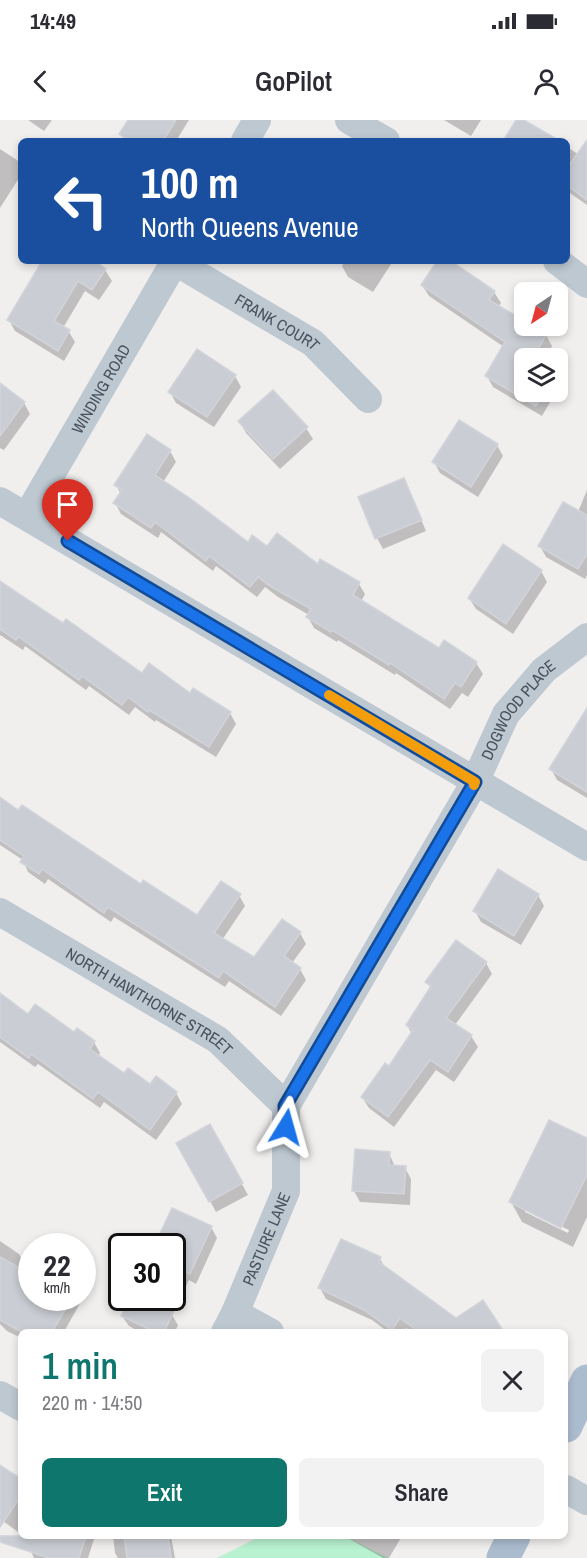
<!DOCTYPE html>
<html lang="en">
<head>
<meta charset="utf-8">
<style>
	:root { --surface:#fff; --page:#f2f2f3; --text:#2b2b33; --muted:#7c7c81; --accent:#0f766e }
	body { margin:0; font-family:"Archivo Narrow",sans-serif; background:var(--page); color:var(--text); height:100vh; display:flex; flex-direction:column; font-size:22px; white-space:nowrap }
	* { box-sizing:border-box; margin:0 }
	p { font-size:20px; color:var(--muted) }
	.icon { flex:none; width:33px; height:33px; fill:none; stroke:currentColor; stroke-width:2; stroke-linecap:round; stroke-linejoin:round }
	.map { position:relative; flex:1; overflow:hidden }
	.drawer { position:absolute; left:18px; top:1209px; width:550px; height:210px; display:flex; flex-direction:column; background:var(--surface); border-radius:9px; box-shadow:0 3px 9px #0003 }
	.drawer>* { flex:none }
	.top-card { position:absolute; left:18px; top:18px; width:552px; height:126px; border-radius:9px; box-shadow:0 3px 9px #0003; background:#1a4fa0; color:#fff; overflow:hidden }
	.needle { width:39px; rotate:216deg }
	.buttons { position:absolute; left:514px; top:162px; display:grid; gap:12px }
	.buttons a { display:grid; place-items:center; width:54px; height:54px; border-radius:9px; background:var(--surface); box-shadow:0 3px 9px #0003; font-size:30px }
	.speed { position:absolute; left:18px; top:1113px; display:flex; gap:12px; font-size:30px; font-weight:700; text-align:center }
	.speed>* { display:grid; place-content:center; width:78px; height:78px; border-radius:50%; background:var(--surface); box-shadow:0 3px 9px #0003; line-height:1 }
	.speed small { font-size:15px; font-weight:400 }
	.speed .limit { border:3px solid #111; border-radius:9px; background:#fff; color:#111 }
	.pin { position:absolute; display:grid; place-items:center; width:51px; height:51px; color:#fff; margin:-62px -26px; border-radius:50% 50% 50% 0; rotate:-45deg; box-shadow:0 0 6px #0007 }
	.pin .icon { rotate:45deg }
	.me { position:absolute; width:66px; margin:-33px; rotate:8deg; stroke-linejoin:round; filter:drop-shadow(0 0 4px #0008) }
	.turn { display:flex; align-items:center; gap:21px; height:126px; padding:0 24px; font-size:27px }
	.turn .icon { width:78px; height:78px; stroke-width:2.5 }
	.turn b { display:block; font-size:42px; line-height:51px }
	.round { display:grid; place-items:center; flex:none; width:63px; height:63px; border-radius:9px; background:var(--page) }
	.headline { display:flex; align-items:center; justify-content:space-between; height:102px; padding:0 24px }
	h1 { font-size:36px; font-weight:600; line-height:45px; color:var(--accent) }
	.button { display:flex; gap:12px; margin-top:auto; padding:12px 24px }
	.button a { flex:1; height:69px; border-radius:9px; background:var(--accent); color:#fff; font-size:24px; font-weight:600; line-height:69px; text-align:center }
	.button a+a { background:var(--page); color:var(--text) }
	.status { display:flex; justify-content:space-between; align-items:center; height:42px; padding:0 30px; background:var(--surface); direction:ltr }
	.status svg { height:16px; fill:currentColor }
	header { display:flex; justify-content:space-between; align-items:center; height:78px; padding:0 24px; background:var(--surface); font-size:27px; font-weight:600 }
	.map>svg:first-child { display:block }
	.green { fill:#b9f2d1 }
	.shadow { fill:#0003; fill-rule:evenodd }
	.building { fill:#cacdd3; stroke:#d1d4da; stroke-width:1.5 }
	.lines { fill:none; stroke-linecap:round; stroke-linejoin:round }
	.minor { stroke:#bdc8d1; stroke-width:28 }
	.major { stroke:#acbccf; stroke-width:33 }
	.route-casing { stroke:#114b97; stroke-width:15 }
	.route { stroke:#1a73e8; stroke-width:10 }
	.slow { stroke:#f59e0b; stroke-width:10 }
	.labels { text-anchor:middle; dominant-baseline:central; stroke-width:5; stroke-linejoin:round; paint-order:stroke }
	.street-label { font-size:16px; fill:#45515d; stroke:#fff }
</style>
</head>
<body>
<div class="status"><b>14:49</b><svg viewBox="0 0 49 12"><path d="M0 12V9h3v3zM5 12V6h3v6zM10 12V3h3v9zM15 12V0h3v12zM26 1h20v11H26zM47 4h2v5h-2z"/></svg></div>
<header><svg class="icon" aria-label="back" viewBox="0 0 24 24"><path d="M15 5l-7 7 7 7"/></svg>GoPilot<svg class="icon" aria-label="person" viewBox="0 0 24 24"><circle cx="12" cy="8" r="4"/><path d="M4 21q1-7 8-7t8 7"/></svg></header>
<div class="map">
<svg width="587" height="1438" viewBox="0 0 587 1438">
	<rect width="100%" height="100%" fill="#f1eeee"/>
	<polygon class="green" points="261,1416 344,1416 388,1438 217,1438"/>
	<g class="shadow">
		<polygon points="28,0 52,0 44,11"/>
		<polygon points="130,0 189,0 176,21 125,21 121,14"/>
		<polygon points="444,0 481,0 471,16"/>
		<polygon points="567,27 587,40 587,85 567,71"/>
		<polygon points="0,29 17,40 21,46 21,55 0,88"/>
		<polygon points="45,141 103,141 100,146 105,150 112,161 99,180 85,171 63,208 69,212 75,222 64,241 15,211 9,200"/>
		<polygon points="345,141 393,141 373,172 348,157 342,146"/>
		<polygon points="439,141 449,141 494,172 501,183 498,187 525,203 525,206 530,206 546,215 552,226 545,238 525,238 525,272 556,272 542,296 493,267 487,256 504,227 429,176 422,165"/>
		<polygon points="558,246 565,257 558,268"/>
		<polygon points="235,256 241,267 214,307 176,283 170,272"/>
		<polygon points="0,265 24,283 30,294 4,330 0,328"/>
		<polygon points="240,302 306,308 313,319 280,349 246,313"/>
		<polygon points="459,302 497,325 503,336 478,377 440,353 434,342"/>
		<polygon points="170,331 176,342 163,362 248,424 318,446 359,464 365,474 361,482 439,530 444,522 476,543 483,554 468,577 462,573 450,589 396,553 395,555 338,520 337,522 314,508 308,497 309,495 278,477 265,467 257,477 216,446 213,451 161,412 158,418 121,394 115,383 121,374 116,365"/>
		<polygon points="404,360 426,411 383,429 377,418"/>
		<polygon points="587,370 587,455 585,459 546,437 540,426 578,392"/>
		<polygon points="541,451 547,462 513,514 476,489 469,478"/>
		<polygon points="0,468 142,555 230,593 236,604 216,637 156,600 155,602 135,587 129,595 89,566 86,570 25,526 23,530 0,515"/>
		<polygon points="587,606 587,678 557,660 551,649"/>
		<polygon points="0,679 141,766 197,797 239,775 245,786 222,820 255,839 300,813 306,824 292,843 300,849 306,860 281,896 229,861 225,867 114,797 111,802 48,759 45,764 28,752 23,740 0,725"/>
		<polygon points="538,775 544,786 521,825 481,802 475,791"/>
		<polygon points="486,843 492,854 455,905 471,916 478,927 454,962 436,950 394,1007 369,988 362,977 389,948 412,914 407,905 431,869 427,862"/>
		<polygon points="0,875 28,896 94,922 100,933 98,937 124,955 150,966 176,973 182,984 156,1020 104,982 100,988 38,944 35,947 0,922"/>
		<polygon points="210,1006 248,1075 216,1092 179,1023"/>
		<path d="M587 1020V1097L573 1127 522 1102 511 1082ZM525 1089 569 1110 568 1113 525 1092Z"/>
		<polygon points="389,1033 395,1047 405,1048 411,1059 410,1085 360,1082 354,1071"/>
		<polygon points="173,1090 211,1107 217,1118 196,1164 189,1160 172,1195 178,1205 175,1212 140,1212 129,1206 122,1196 131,1178 172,1178 172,1126 155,1126"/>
		<polygon points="0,1121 19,1134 25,1145 22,1151 32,1178 82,1178 82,1173 84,1176 64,1212 21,1212 21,1218 7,1211 0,1204"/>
		<polygon points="380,1139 386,1149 456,1200 502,1212 412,1212 406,1208 404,1212 388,1212 372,1200 326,1179 320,1168"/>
		<polygon points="0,1347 21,1361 21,1414 0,1399"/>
		<polygon points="24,1416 95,1416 88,1438 34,1438"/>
		<polygon points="113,1416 171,1416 175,1438 118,1438 115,1433"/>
		<polygon points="402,1416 389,1438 383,1438 344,1416"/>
	</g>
	<g class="building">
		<polygon points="128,0 176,0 163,21 130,21 119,14"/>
		<polygon points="516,0 524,0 560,21 503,21"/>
		<polygon points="587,20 587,80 567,65 567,48"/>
		<polygon points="42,141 94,141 106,149 92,170 78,161 54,201 70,210 58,231 7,200"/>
		<polygon points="437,141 451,141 495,171 489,180 525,201 525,206 533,206 547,214 536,232 548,238 525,238 525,272 544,272 536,286 485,256 505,222 421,165"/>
		<polygon points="197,229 236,255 207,297 168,272"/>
		<polygon points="0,263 25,282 0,316"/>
		<polygon points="273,270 308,307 273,339 238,301"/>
		<polygon points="459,300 498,324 471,367 432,342"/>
		<polygon points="147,314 171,330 155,355 191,379 248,422 252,415 267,426 277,413 318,444 320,439 360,462 353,475 439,528 444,520 477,542 461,567 455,563 444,579 390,543 389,545 332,510 331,512 306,497 311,489 270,466 258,457 250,467 209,436 206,441 155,402 151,408 113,383 122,370 114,365"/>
		<polygon points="404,358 422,400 375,419 358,377"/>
		<polygon points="563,382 587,395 587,434 578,449 538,426"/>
		<polygon points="503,424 542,450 506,504 468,478"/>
		<polygon points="0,461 63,503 66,499 142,553 149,543 190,573 193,568 231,592 209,627 149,590 148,592 128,577 122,585 82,556 79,560 19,517 16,520 0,509"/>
		<polygon points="587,588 587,672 549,649"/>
		<polygon points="0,677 18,690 22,685 141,764 143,760 197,795 221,761 241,774 214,813 254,837 282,799 301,812 284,836 301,848 275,887 223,851 219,858 108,787 104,793 42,749 39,754 20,742 24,736 0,720"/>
		<polygon points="498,749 539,774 514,816 473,791"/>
		<polygon points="456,820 487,842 446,898 472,915 448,952 430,940 388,997 361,977 385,943 389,946 413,910 406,905 431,866 425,862"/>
		<polygon points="0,873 28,894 35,884 74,912 77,908 95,921 90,929 124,953 128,948 150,964 156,956 177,972 150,1010 98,972 93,979 31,934 29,938 0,917"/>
		<polygon points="549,1000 587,1018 587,1055 561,1108 509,1082"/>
		<polygon points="210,1004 243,1063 209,1082 176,1023"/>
		<polygon points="355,1029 390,1032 389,1045 406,1046 404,1074 352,1071"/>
		<polygon points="172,1088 212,1106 190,1154 172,1145 172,1126 154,1126"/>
		<polygon points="341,1119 381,1137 379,1142 456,1198 483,1180 504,1212 419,1212 400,1198 392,1210 364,1190 318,1168"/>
		<polygon points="0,1137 32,1155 32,1178 72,1178 52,1212 21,1212 0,1200"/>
		<polygon points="129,1178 170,1178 164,1189 173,1193 164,1212 155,1212 121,1196"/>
		<polygon points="0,1345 21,1359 21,1376 0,1407"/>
		<polygon points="0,1416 86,1416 79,1438 49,1438 0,1422"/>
		<polygon points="124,1416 168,1416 171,1438 127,1438"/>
	</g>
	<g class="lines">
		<g class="minor">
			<polyline points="349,0 386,21"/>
			<polyline points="245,21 257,0"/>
			<path id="s1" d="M174 141 313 223 368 279"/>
			<polyline points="557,141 587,164"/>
			<polyline points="0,381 587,727"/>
			<path id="s2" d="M27 396 175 141"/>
			<path id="s3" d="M0 792 218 920 286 986"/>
			<path id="s4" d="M286 986 475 662 506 594 544 550 587 517"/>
			<polyline points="235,1193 270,1212"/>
			<path id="s5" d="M225 1212 235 1193 286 1071V986"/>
			<polyline points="0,1275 21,1287"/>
			<polyline points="566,1369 587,1381"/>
		</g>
		<g class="major">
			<polyline points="566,1306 587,1261"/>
			<polyline points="503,1438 514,1416"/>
		</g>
	</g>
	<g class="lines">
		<g class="route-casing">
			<polyline id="route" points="68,421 475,662 285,986 286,1007"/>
		</g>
		<use href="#route" class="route"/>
		<polyline class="slow" points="329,575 475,662 474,665"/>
	</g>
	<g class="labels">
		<g class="street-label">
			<text stroke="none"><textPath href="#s1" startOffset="120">FRANK COURT</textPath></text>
			<text stroke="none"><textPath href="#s2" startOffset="147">WINDING ROAD</textPath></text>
			<text stroke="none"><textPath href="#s4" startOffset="460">DOGWOOD PLACE</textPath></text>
			<text stroke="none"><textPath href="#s3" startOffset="174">NORTH HAWTHORNE STREET</textPath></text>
			<text stroke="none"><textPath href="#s5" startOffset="102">PASTURE LANE</textPath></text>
		</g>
	</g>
</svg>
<div class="buttons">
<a><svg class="needle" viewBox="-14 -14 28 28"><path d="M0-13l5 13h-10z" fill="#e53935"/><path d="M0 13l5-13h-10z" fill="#7c7c81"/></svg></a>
<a><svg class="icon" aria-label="layers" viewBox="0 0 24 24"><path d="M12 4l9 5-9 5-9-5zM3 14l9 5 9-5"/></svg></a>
</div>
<div class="speed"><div>22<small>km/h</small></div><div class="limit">30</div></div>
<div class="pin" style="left:68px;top:421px;background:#d93025"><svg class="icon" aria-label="arrive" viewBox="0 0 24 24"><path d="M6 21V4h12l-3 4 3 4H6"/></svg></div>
<svg class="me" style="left:286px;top:1007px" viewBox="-20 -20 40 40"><path d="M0-17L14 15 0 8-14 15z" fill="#1a73e8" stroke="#fff" stroke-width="4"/></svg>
<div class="top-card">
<div class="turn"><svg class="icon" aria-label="left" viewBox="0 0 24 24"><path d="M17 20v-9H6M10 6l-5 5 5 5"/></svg><div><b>100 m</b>North Queens Avenue</div></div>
</div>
<section class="drawer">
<div class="headline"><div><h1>1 min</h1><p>220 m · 14:50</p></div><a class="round"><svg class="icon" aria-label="close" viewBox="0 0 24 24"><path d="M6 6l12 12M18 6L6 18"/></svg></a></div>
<div class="button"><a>Exit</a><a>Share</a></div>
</section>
</div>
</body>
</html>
